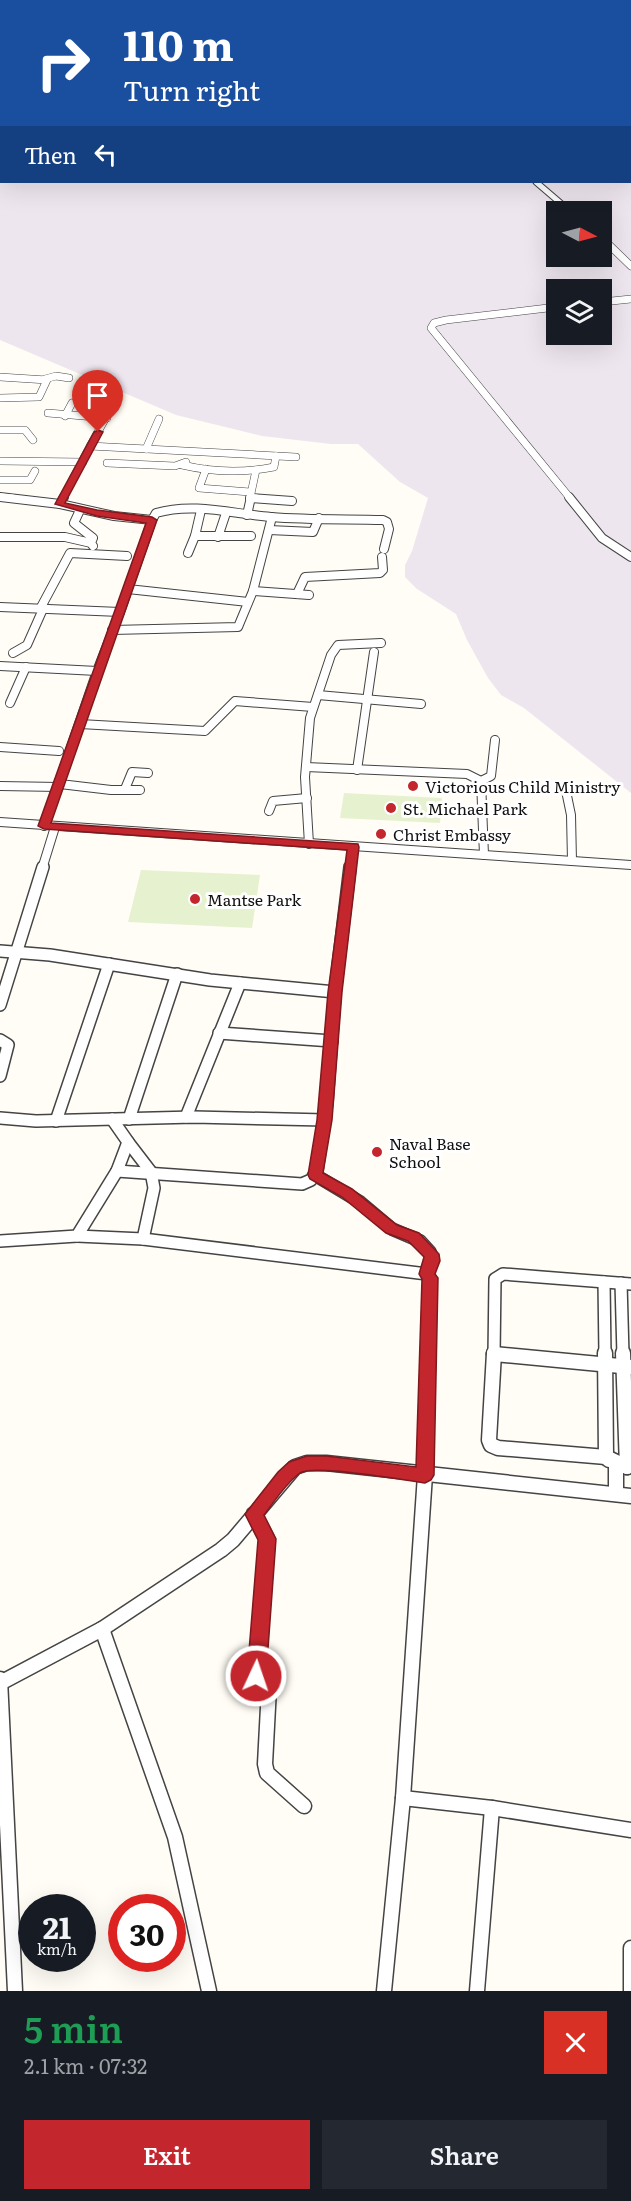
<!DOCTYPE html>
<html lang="en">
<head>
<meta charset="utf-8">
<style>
	:root { --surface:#171b24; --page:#242831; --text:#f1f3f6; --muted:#9ea1a6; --accent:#c4262e }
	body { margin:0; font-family:Literata,serif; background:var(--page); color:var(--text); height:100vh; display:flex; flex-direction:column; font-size:22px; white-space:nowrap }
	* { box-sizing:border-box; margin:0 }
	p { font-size:20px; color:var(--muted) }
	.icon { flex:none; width:33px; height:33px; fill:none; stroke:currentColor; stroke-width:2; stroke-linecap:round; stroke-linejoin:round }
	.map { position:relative; height:1991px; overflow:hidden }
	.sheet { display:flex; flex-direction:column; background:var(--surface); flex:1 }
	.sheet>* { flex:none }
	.banner { position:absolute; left:0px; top:0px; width:632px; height:183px; box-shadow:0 6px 24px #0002; background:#1a4fa0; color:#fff; overflow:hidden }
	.needle { width:39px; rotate:96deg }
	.buttons { position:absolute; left:546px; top:201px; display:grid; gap:12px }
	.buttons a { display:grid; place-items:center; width:66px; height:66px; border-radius:0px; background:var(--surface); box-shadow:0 6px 24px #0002; font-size:30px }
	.speed { position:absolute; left:18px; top:1894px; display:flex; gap:12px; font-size:30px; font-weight:700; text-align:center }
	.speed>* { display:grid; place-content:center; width:78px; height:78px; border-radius:50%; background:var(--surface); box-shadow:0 6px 24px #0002; line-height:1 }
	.speed small { font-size:15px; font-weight:400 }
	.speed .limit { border:9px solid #d22; background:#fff; color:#111 }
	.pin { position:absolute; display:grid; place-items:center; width:51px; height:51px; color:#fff; margin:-62px -26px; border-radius:50% 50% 50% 0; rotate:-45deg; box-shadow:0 0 6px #0007 }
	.pin .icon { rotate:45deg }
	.me { position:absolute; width:66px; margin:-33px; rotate:3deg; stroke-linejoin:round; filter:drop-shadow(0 0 4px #0008) }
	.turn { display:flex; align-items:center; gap:21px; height:126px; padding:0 24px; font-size:27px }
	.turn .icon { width:78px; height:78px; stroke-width:2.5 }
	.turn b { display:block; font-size:42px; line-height:51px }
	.then { display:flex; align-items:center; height:57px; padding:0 24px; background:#0003; gap:12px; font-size:22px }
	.round { display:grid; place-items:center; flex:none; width:63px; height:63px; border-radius:0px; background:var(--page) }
	.headline { display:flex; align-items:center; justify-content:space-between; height:102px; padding:0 24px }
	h1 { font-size:36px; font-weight:600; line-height:45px; color:#1e9e55 }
	.primary-button { display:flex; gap:12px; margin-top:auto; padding:12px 24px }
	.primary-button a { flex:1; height:69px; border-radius:0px; background:var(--accent); color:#fff; font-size:24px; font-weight:600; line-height:69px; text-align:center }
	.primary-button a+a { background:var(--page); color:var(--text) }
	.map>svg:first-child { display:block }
	.industrial { fill:#eee6ef; fill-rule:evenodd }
	.pitch { fill:#e6f2cf }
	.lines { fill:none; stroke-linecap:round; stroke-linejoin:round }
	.minor-far4-casing { stroke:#444; stroke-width:7 }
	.minor-far3-casing { stroke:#444; stroke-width:8 }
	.minor-far2-casing { stroke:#444; stroke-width:10 }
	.minor-far1-casing { stroke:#444; stroke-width:14 }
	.minor-casing { stroke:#444; stroke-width:17 }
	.minor-far4 { stroke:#fff; stroke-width:5 }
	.minor-far3 { stroke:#fff; stroke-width:7 }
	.minor-far2 { stroke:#fff; stroke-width:8 }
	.minor-far1 { stroke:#fff; stroke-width:11 }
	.minor { stroke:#fff; stroke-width:14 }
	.rail-casing { stroke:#c4262e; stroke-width:2 }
	.rail { stroke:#fff; stroke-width:1.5; stroke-dasharray:3; stroke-linecap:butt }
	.route { fill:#c4262e; stroke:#7f191e; stroke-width:1.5 }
	.poi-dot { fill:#c4262e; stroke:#fff; stroke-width:2 }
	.labels { text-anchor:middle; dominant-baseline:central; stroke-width:6; stroke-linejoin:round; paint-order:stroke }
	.poi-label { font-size:16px; fill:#111; stroke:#fff; text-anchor:start }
</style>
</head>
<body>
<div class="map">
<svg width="631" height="1991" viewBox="0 0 631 1991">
	<rect width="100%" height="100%" fill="#fffdf5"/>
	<path class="industrial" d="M631 59V793L524 708 501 695 488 678 467 640 456 614 417 589 405 577V565L412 551 428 498 400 482 358 444H331L262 436 176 415 0 340V122L2 182H630ZM556 212H602V256H556ZM556 290H602V334H556Z"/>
	<g class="pitch">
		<polygon points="344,793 442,798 440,823 340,818"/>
		<polygon points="141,870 260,875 252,928 128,922"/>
	</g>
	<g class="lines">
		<g class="minor-far4-casing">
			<polyline id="minor-far4" points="536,182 571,212"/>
		</g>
		<g class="minor-far3-casing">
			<g id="minor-far3">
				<polyline points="602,238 631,266"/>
				<polyline points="602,302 631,299"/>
				<polyline points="556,307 446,320 434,323 431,328 570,498"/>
				<polyline points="0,377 47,380 39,397 0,398"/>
				<polyline points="45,379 56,376 69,378"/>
				<polyline points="48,413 107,418"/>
				<polyline points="65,416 72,403"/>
				<polyline points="0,430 25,430 33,440"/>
				<polyline points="90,446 113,405"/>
				<polyline points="146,449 159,419"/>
				<polyline points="0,461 83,462"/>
				<polyline points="107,463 175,466 186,462"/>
				<path d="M182 465C212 472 243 473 274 467L276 456"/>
				<polyline points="206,469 199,488 250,492"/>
				<polyline points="0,480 30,480 35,471"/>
				<polyline points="0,497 12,498"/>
				<polyline points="63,498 90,446 296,457"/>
				<polyline points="250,498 256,498"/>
				<polyline points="250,498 256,470"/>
			</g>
		</g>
		<g class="minor-far2-casing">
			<g id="minor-far2">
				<polyline points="0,497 60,504 64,497"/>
				<polyline points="569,497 602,538 631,557"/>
				<polyline points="250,498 292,501"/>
				<polyline points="60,504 114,516 152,520"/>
				<polyline points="80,510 74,523 93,538 91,543 93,546"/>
				<polyline points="201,510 195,536 251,536"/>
				<polyline points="247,515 251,497"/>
				<polyline points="269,530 313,532 319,518"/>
				<polyline points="0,537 65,537 91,543"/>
				<polyline points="218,537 226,513"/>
				<polyline points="188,553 195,536"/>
				<polyline points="128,589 248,602"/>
				<polyline points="253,591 309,595"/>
				<polyline points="297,594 305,577 380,573 383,570 382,557"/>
				<polyline points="0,607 120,612 97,671 44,826"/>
				<polyline points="40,609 70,553 127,556"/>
				<path d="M120 612 152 520 156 513C194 502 233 514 271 517 308 520 346 519 383 520L387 522 389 529 384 549"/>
				<polyline points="112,630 238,627 253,591 272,517"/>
				<polyline points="13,653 27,645 43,609"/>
				<polyline points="0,666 97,671"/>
				<polyline points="318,695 421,704"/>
				<polyline points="10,703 26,667"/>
				<polyline points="80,724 205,731 235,701 313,707"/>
				<polyline points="0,747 59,751"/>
				<polyline points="306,767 467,774 481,781 484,855"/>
				<polyline points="357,770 374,652"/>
				<polyline points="481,781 491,776 495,740"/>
				<polyline points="60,784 111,790 140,790"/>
				<polyline points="0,786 59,787"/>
				<polyline points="565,786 571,815 572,861"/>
				<polyline points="125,789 132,772 148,773"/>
				<polyline points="269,811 273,801 307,798"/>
				<polyline points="0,822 631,865"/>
				<polyline points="309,844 305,777 310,718 331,655 338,645 381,643"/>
				<polyline points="42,869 55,827"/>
				<polyline points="350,869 353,847"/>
			</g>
		</g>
		<g class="minor-far1-casing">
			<g id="minor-far1">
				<polyline points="0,951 50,955 210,980 335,992"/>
				<polyline points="0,1005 43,867"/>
				<polyline points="219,1033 332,1041"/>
				<polyline points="0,1040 8,1045 0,1076"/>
				<polyline points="186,1117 240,983"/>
				<polyline points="0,1118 36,1121 194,1117 325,1120"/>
				<polyline points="129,1119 177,974"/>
				<polyline points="56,1121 109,964"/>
				<polyline points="128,1142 151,1172 154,1188 143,1239"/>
				<polyline points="117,1171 302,1184 311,1180 317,1170 327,1101 335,992 350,867"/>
				<polyline points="315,1175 360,1202 392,1229 420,1241 430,1252 432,1257 427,1274"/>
				<polyline points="77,1236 143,1239 427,1274 430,1278 428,1355"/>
				<polyline points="0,1241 77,1236 117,1171 128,1142 112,1119"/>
				<polyline points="604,1282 605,1355"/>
				<polyline points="621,1283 623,1355"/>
				<polyline points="494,1354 500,1355"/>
				<polyline points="494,1355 495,1279 503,1274 631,1284"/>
			</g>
		</g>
		<g class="minor-casing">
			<g id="minor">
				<polyline points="428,1353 425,1475 403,1798 492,1808 631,1830"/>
				<polyline points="494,1353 489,1440 491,1445 498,1448 606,1457 627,1467"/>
				<polyline points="605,1353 606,1457 609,1460"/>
				<polyline points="623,1353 627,1467"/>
				<polyline points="494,1354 631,1367"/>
				<polyline points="616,1466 616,1494"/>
				<polyline points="254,1514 267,1539 256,1674 269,1688 265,1764 267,1773 304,1806"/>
				<polyline points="102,1629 175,1837 209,1991"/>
				<polyline points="0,1679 15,1991"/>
				<polyline points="2,1682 102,1629 221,1550 233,1540 295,1467 307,1463 326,1463 631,1496"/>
				<polyline points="631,1948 631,1991"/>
				<polyline points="384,1991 403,1798"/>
				<polyline points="477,1991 492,1808"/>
			</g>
		</g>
		<use href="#minor-far4" class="minor-far4"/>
		<use href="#minor-far3" class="minor-far3"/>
		<use href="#minor-far2" class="minor-far2"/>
		<use href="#minor-far1" class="minor-far1"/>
		<use href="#minor" class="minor"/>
		<g class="rail-casing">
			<polyline id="rail" points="128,2 137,0"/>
		</g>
		<use href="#rail" class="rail"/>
	</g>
	<path class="route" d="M98 430 103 432 65 503 97 510 152 517 157 520 51 823 358 844 359 847 342 992 332 1120 323 1173 352 1189 397 1225 419 1233 439 1254 440 1261 435 1274 438 1278 434 1475 431 1480 425 1483C404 1480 314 1464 300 1473 286 1483 274 1502 264 1515L276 1539 266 1676 263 1682 256 1685 250 1682 247 1676 258 1540 245 1514 278 1472 289 1462 307 1456H326L416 1467 422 1279 419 1274 424 1257 408 1241 386 1233 342 1197 310 1179 308 1175 317 1120 328 992 347 850 44 829 38 826 146 523 97 516 55 504 94 432Z"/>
	<g class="poi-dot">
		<circle cx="413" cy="786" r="6"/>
		<circle cx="391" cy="808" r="6"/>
		<circle cx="381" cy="834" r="6"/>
		<circle cx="195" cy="899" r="6"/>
		<circle cx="377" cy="1152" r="6"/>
	</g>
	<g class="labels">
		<g class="poi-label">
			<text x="425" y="786">Victorious Child Ministry</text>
			<text x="403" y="808">St. Michael Park</text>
			<text x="393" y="834">Christ Embassy</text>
			<text x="207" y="899">Mantse Park</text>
			<text x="389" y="1143">Naval Base<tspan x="389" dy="18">School</tspan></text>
		</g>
	</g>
</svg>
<div class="buttons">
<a><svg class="needle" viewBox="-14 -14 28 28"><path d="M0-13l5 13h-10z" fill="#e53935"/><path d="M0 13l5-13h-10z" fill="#9ea1a6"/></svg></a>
<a><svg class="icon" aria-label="layers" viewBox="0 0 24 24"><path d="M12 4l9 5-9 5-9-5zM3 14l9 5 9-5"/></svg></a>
</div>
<div class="speed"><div>21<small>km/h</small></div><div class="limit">30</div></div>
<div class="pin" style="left:98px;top:432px;background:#d93025"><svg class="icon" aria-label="arrive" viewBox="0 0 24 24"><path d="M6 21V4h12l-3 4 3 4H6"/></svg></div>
<svg class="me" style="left:256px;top:1676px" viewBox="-20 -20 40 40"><circle r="17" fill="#c4262e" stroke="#fff" stroke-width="3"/><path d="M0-11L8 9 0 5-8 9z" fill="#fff"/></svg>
<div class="banner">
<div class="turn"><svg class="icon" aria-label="right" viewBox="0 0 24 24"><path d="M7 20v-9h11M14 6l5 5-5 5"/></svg><div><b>110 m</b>Turn right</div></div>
<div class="then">Then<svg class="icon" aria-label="left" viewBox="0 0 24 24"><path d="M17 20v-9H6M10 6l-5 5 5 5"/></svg></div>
</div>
</div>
<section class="sheet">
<div class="headline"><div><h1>5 min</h1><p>2.1 km · 07:32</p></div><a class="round" style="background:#d93025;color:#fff"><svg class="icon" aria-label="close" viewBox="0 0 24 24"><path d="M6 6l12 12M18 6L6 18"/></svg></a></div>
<div class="primary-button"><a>Exit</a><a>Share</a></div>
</section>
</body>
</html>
